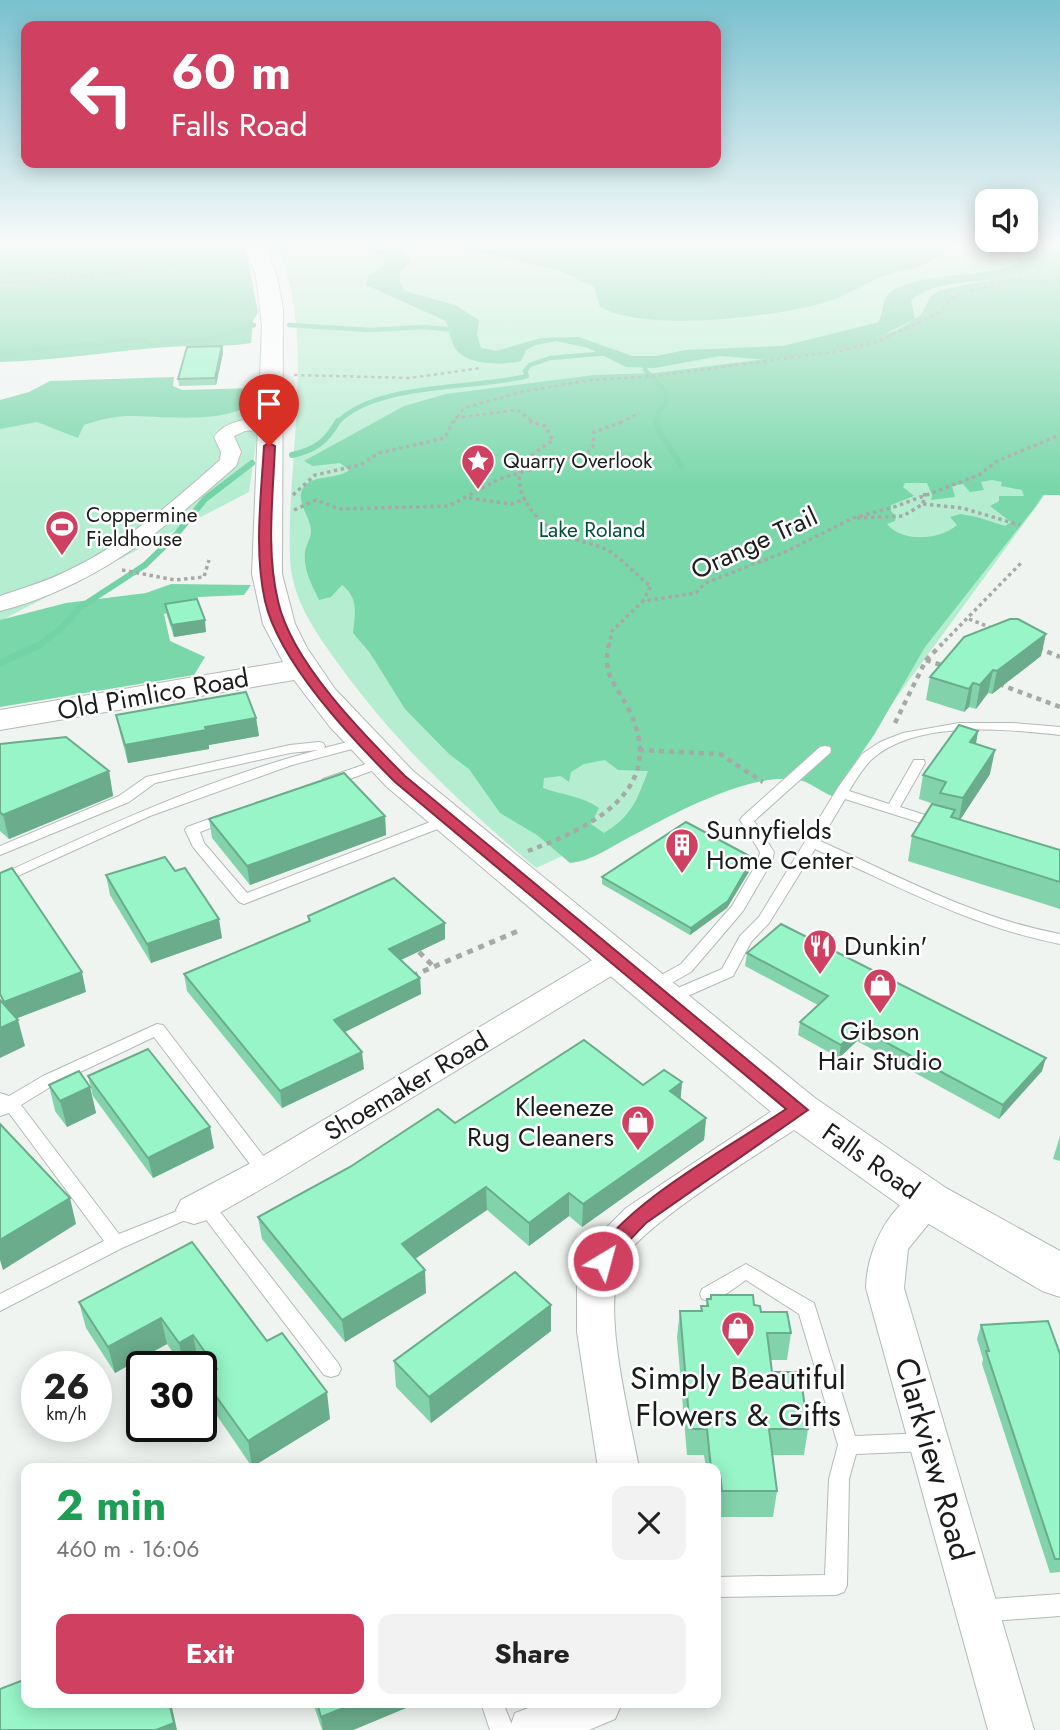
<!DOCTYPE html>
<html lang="en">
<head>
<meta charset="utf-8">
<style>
	:root { --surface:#fff; --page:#f2f2f2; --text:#222; --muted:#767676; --accent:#d04060 }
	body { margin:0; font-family:Jost,sans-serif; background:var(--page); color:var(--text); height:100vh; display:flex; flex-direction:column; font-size:26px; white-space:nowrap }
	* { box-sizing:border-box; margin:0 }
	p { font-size:23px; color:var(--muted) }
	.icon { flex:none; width:38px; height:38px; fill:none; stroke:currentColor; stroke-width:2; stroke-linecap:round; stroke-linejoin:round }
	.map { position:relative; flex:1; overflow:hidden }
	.drawer { position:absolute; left:21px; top:1463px; width:700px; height:245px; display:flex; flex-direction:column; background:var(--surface); border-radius:14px; box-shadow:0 4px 18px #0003 }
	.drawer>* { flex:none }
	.hud { position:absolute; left:21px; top:21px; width:700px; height:147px; border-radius:14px; box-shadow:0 4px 18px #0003; background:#d04060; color:#fff; overflow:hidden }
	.controls { position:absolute; left:975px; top:189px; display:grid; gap:14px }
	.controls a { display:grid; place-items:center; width:63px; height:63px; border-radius:14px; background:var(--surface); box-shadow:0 4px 18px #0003; font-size:35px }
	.speed { position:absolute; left:21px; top:1351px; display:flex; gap:14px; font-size:35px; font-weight:700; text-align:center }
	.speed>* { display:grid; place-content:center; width:91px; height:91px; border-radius:50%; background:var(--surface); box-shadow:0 4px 18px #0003; line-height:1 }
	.speed small { font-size:18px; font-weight:400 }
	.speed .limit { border:4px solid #111; border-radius:10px; background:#fff; color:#111 }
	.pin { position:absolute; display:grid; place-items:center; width:60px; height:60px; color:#fff; margin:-72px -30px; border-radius:50% 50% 50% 0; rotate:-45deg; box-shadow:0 0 7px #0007 }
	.pin .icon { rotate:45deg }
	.me { position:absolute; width:77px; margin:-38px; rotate:37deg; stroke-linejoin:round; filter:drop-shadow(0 0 5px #0008) }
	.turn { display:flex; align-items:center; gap:24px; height:147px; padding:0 35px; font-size:32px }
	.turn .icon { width:91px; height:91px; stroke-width:2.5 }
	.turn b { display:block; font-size:49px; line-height:60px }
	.round { display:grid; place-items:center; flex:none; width:74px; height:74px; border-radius:14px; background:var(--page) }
	.head { display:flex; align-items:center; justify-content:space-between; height:119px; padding:0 35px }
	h1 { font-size:42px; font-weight:700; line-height:52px; color:#1e9e55 }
	.cta { display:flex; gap:14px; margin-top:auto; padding:14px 35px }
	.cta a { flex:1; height:80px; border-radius:14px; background:var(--accent); color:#fff; font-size:28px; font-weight:700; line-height:80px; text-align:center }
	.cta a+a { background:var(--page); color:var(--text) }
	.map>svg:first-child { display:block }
	.green { fill:#b5edd0 }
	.forest { fill:#79d7aa; fill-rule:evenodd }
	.water { fill:#74d3a6 }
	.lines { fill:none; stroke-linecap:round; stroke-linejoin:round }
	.stream-far2 { stroke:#74d3a6; stroke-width:4.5 }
	.stream-far1 { stroke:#74d3a6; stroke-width:6 }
	.stream { stroke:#74d3a6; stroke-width:7 }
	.lane-casing { stroke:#b4bab7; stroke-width:2 }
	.street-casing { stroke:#b4bab7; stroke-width:2 }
	.secondary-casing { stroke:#b4bab7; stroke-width:2 }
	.path-far3 { stroke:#a6aaa7; stroke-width:2.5; stroke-dasharray:3.5 3.5; stroke-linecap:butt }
	.path-far2 { stroke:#a6aaa7; stroke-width:3.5; stroke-dasharray:3.5 3.5; stroke-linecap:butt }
	.path-far1 { stroke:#a6aaa7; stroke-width:4.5; stroke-dasharray:5 5; stroke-linecap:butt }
	.path { stroke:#a6aaa7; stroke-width:5; stroke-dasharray:6 6; stroke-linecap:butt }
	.lane { fill:#fff; fill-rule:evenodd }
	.street { fill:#fff; fill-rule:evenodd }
	.secondary { fill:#fff; fill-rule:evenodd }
	.wall { fill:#82d3ab }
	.shaded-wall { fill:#6aac8b }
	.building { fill:#97f5c7; stroke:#6aac8b; stroke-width:2 }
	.route { fill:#d04060; stroke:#872a3e; stroke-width:2 }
	.labels { text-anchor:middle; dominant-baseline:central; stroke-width:5; stroke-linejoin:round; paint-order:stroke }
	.far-poi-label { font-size:21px; fill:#1b1d1c; stroke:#fff; text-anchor:start }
	.far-park-label { font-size:21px; fill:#005034; stroke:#fff }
	.street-label { font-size:26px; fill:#1b1d1c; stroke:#fff }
	.poi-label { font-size:26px; fill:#1b1d1c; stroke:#fff; text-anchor:start }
	.near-poi-label { font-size:32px; fill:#1b1d1c; stroke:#fff }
	.near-street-label { font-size:32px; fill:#1b1d1c; stroke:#fff }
</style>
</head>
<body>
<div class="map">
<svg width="1060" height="1730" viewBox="0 0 1060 1730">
	<rect width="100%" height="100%" fill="#eff4f1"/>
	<g class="green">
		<path d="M276 246H1060V495L1052 485 891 705 536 868C463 806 396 744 340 666 316 633 291 599 290 557 286 464 318 331 276 246Z"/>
		<polygon points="262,402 249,492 0,621 0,408"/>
	</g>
	<g class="forest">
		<path d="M0 246H245L258 312 253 321 251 343C229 347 209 345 187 346 125 348 63 361 0 362Z"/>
		<path d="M455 246H951C929 267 918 266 890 274 868 281 848 296 827 302 775 317 648 333 600 307L594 287 562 272 486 253 462 251Z"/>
		<path d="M1039 246H1060V495H1043L1036 506 925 647 874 735 832 796C821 792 810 782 799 780 750 771 672 815 628 838 609 848 592 861 570 863L537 835 500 813 469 769 449 754 405 709 370 653 353 633C355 613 359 598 342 585L331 597 319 600C312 585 303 570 305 552 306 545 311 538 311 531 311 517 295 502 303 488 311 474 338 480 349 470L340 463 313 466 304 461 404 406 446 394 594 375 655 373 846 349 899 329 921 315 931 296 940 290 1030 272 1038 267ZM992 480 1002 482 1001 486 1022 490 1024 496H999V501L990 506 1011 522 1005 526 977 517 960 514 950 517 957 525C940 540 902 543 887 524L895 521 896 516 891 511V505L914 496 903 487 905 483H927L932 495 931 500 955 497 952 486 963 484 970 492 984 490 981 482ZM605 760 618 770 648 771C637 800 632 816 604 833L591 824 599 808C582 796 563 795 543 788L544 778 561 776 569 782 571 772 584 764Z"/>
		<path d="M174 377 173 386 182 390 252 388 258 394C242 428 159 415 126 416 111 417 98 420 84 425L78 438 37 422 0 429V400L29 392 50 381Z"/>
		<polygon points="171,584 251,585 244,595 198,597 192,608 164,614 170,641 205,657 194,675 0,707 0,620 66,603 146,593"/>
	</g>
	<path class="water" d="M360 246C380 246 400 240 412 261L400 272V282L405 291 455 305 479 320 477 335 481 348 496 351 541 338 579 337 632 356H657L685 350 783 346 879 322C882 315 883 302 887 296 906 271 988 279 1019 263L1015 246H1039L1038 267C998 289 948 272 911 300L915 319 871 341 846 349 767 360 720 356 655 368 626 367 588 348 556 341 536 345 526 350 521 361C504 365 466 366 455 348 451 341 449 329 446 321L366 285 369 275 384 266V256Z"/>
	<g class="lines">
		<g class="stream-far2">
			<polyline points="272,250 295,246"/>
			<polyline points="1004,275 1014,280 1060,284"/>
			<polyline points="0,276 75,270 126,259 241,252"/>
			<polyline points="289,325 370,330 423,327 457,330"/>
			<polyline points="0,353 146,339 149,344 210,339 254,325"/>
			<polyline points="645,361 645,370 666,391 666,404 658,412 656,423"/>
			<path d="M337 423C375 382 473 390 527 376L525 371 530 365 550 358 609 353"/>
		</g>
		<g class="stream-far1">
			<polyline points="657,421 656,426 681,465"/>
			<path d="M292 455C315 450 326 442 338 421"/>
			<polyline points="38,646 63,627 79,608 145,565 175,536 205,499 252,463"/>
		</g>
		<polyline class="stream" points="0,663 41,644"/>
		<g class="lane-casing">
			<g id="lane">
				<path d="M959 723H1013L1060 727V735C1005 729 915 719 871 760 862 769 855 781 849 791L889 804 914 760H924L925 763 900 807 944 821 946 824 944 827H934L845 799 820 841C899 876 974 918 1060 934V944C972 927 896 885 815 849L769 923 751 942 733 976 674 1002H664L661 998 664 994 722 969 740 936 759 917 839 786 862 754 880 742 903 733Z"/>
				<path d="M363 738 369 742 367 745 292 765 150 816 0 884V875C104 827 207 779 318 750L290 753 155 783 129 802 0 855V846L119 796 146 777 290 745 319 742 323 743 325 746 324 748Z"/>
				<polygon points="825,746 830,747 831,750 830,753 754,821 774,852 772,861 743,911 691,972 657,991 647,991 644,987 647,983 681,964 732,906 758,861 760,852 740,820 742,817 820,747"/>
				<polygon points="383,758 389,762 388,765 333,785 328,786 321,782 323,779"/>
				<polygon points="226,813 233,817 231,820 200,832 204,843 247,893 443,817 453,817 455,820 453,823 244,904 239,902 193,847 185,830 187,827"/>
				<polygon points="157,1024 163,1025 271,1166 274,1171 271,1176 265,1178 259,1176 154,1037 55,1084 21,1105 119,1234 195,1204 198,1199 204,1197 210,1199 338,1363 341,1369 338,1375 331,1377 324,1375 201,1213 122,1248 0,1311 0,1294 104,1241 9,1113 0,1116 0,1093 9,1096 43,1076"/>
				<path d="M746 1264 814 1303 855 1436 928 1433 935 1436 938 1442 935 1448 928 1451 856 1454 849 1479 847 1585 844 1592 836 1595 716 1597V1577L825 1575 829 1479 838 1445 799 1314 746 1280C734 1288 717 1304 702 1299L700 1294 702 1289Z"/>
				<polygon points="1060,1594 1060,1616 979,1622 971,1619 968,1611 971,1603 979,1600"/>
				<polygon points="481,1703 503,1703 514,1730 490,1730"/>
			</g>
		</g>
		<g class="street-casing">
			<g id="street">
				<path d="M270 418 277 420 279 424 277 428 245 431 234 436 241 452 236 466C165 529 94 587 0 611V596C24 588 48 581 71 569 127 542 174 501 220 460L221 452 214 437C227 419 249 419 270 418Z"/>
				<polygon points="615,950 626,953 630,960 626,967 277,1180 207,1220 194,1224 181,1220 176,1210 181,1200 253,1162 604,953"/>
				<path d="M799 1098 811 1101 816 1110 811 1119C772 1145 637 1227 621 1263 601 1310 630 1417 639 1468H598L577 1332V1287L590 1251 601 1233 626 1208 787 1101Z"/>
				<path d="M929 1187 941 1191 947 1201 908 1249 904 1288 1034 1730H988L866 1288C867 1249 890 1200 929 1187Z"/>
				<polygon points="542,1703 622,1703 615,1719 589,1730 509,1730 515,1713"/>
			</g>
		</g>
		<g class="secondary-casing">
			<polygon id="secondary" points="245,246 265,246 277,276 283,309 282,574 295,624 307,648 335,689 413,771 815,1098 946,1188 1060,1251 1060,1297 1042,1291 912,1214 783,1122 387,787 330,727 294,680 0,730 0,710 283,662 263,624 252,574 262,326 256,276"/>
		</g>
		<g class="path-far3">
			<polyline points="465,249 470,246"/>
			<polyline points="0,283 79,277 239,257"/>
			<polyline points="294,375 410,378 481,368"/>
			<polyline points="455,418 517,410 535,423"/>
			<polyline points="453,423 464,408 521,392 591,380 656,376 840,351 876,342 936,315 957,294 1030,276 1043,269 1044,250 1050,246"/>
			<polyline points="620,423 639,413"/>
		</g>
		<g class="path-far2">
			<path d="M529 421 545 426 553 440C544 447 530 454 524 464 507 491 540 526 564 536 577 541 592 543 605 549 623 558 635 575 651 586L643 601"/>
			<polyline points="293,495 315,475 360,465 379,453 445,438 453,421"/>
			<polyline points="469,498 511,504 526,499"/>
			<polyline points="923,504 962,508 1020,525"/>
			<polyline points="294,510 316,500 339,509 449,506 499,479 587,453 593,447 594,432 625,421"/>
			<polyline points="857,518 903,516 923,504 925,493"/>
			<polyline points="122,570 175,580 204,577 209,560"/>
			<polyline points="969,619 994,629"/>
			<polyline points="609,646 612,631 643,601 696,593 705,583 783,553 853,518 897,506 979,475 997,461 1060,435"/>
			<polyline points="940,646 1022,562"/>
		</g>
		<g class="path-far1">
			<polyline points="1038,648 1060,657"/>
			<polyline points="926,660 944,666"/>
			<polyline points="999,684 1060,707"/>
			<polyline points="895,723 926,660 942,644"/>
			<polyline points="639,750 720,754 763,782"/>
			<path d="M528 851C592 827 670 790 628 708 615 682 602 676 609 644"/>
		</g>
		<g class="path">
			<polyline points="419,952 434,967"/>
			<polyline points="412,976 518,931"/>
		</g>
		<use href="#lane" class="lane"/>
		<use href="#street" class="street"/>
		<use href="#secondary" class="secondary"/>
	</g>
	<g class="wall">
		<polygon points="222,346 223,353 216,385 179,386 178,379"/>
		<polygon points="165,604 206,632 174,637 167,616"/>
		<polygon points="1041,656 992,694 988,693 976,709 969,707 964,712 926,700 930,677"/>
		<polygon points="116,715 256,718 259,736 209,745 209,749 128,763 120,733"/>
		<polygon points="978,731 976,744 990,774 960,820 1060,850 1060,909 908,861 912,836 937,805 919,799 923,775"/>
		<polygon points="0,744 109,771 113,796 9,839 0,831"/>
		<polygon points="385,816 386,835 250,885 212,838 209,819"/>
		<polygon points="753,865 727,908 690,935 602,884 602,877"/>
		<polygon points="106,875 222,938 151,963 110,895"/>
		<polygon points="308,916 445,923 445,939 401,960 420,978 421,994 344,1032 364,1069 282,1108 187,991 184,974 309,922"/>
		<polygon points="747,953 1042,1071 999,1119 857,1041 839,1058 798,1035 800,1022 818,1005 745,966"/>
		<polygon points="88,1076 214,1148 153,1178 93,1096"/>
		<polygon points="682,1082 680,1099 706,1118 704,1140 582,1227 569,1216 529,1246 487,1210 415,1259 426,1293 345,1342 262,1239 258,1217 455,1123 643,1085"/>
		<polygon points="49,1085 90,1087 96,1113 67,1127 55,1111"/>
		<polygon points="1060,1136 1060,1161 1053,1159"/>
		<polygon points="192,1242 267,1341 330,1419 252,1467 209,1404 203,1378 208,1375 198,1361 188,1367 183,1367 167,1344 115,1373 86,1328 79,1302"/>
		<polygon points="711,1295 754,1305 791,1333 787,1360 771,1360 772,1372 808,1429 804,1455 772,1455 777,1491 773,1517 718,1517 716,1499 716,1468 706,1468 704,1455 687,1455 677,1337 680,1311 701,1311 701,1306 706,1306 707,1299 710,1299"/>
		<polygon points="551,1305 551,1331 431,1423 396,1387 394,1361"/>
		<polygon points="981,1325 1060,1354 1060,1572 1050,1573 982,1364 983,1359 977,1339"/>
		<polygon points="313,1703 418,1703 353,1730 322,1730"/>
	</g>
	<g class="shaded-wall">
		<polygon points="222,346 223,353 216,385 215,378"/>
		<polygon points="205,620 206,632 174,637 172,625"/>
		<polygon points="1046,634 1041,656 992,694 997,671"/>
		<polygon points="993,670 988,693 976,709 980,685"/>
		<polygon points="973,683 969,707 964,712 969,689"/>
		<polygon points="256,718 259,736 209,745 209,749 128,763 125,745 205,727"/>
		<polygon points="978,731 974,754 970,742"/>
		<polygon points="995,750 990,774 958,823 963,798"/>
		<polygon points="109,771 113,796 9,839 3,815"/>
		<polygon points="385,816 386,835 250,885 247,866"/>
		<polygon points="753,858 753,865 727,908 690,935 691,928"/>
		<polygon points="219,919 222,938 151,963 147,944"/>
		<polygon points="445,923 445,939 390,965 389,949"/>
		<polygon points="82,972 86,992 10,1021 4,1002"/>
		<polygon points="420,978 421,994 335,1037 334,1020"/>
		<polygon points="18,1020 25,1046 0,1058 0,1028"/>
		<polygon points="859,1028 857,1041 839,1058 841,1045"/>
		<polygon points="362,1052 364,1069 282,1108 280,1091"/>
		<polygon points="1046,1058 1042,1071 999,1119 1003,1105"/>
		<polygon points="682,1082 680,1105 670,1091"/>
		<polygon points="90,1087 96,1113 67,1127 60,1101"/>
		<polygon points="706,1118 704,1140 582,1227 583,1204"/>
		<polygon points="210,1127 214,1148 153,1178 148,1158"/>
		<polygon points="486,1187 487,1210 403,1267 402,1244"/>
		<polygon points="569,1193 569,1216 529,1246 529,1223"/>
		<polygon points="70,1198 76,1224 3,1270 0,1260 0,1240"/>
		<polygon points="425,1270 426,1293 345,1342 342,1320"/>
		<polygon points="551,1305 551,1331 431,1423 429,1397"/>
		<polygon points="161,1318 167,1344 115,1373 108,1347"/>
		<polygon points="193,1335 198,1361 188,1367 184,1367 179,1343"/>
		<polygon points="327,1392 330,1419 252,1467 248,1441"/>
		<polygon points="169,1703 171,1703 177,1730 156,1730"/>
		<polygon points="356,1703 418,1703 353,1730 323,1730 321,1717"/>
	</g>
	<g class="building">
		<polygon points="222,346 215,378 178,379 187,347"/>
		<polygon points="197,599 205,620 172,625 165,604"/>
		<polygon points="1010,619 1018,619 1046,634 997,671 993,670 980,685 973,683 969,689 930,677 964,637"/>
		<polygon points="246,692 256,718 205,727 206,730 125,745 116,715"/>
		<polygon points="959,725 978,731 970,742 995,750 963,798 940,793 946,782 923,775"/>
		<polygon points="66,737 109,771 3,815 0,812 0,744"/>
		<polygon points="344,773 385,816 247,866 209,819"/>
		<polygon points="932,804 955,810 951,817 1060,850 1060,882 912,836"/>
		<polygon points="686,822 753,858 728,901 691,928 602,877"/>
		<polygon points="165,857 175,871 185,868 219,919 147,944 106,875"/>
		<polygon points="12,868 82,972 4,1002 0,994 0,873"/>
		<polygon points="394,878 445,923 389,949 420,978 334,1020 362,1052 280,1091 184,974 310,921 308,916"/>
		<polygon points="781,924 1046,1058 1003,1105 859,1028 841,1045 800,1022 828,996 747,953"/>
		<polygon points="0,1000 18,1020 0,1028"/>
		<polygon points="584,1040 643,1085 664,1070 682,1082 670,1091 706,1118 583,1204 569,1193 529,1223 486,1187 402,1244 425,1270 342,1320 258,1217 350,1167 438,1109 455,1123"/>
		<polygon points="148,1049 210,1127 148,1158 88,1076"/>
		<polygon points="79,1071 90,1087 60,1101 49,1085"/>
		<polygon points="0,1124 70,1198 0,1240"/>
		<polygon points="192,1242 267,1341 282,1333 327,1392 248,1441 203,1378 217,1369 193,1335 179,1343 161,1318 108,1347 79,1302"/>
		<polygon points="515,1272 551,1305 429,1397 394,1361"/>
		<polygon points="711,1295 753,1295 754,1305 760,1306 761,1312 787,1312 791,1333 767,1333 772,1372 800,1372 808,1429 769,1429 777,1491 722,1491 720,1473 716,1473 716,1468 711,1468 707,1429 690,1429 680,1311 702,1311 701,1306 708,1306 707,1299 711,1299"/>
		<polygon points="1048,1321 1060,1354 1060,1559 1055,1559 986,1351 989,1351 981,1325"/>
		<polygon points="26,1679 26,1703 169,1703 174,1723 156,1730 0,1730 0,1689"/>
		<polygon points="317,1703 356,1703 321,1717"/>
	</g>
	<linearGradient id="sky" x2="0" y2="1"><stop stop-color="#79c0ce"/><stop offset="0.5" stop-color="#f8faf9"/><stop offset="1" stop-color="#f8faf9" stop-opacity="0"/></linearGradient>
	<rect width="1060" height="488" fill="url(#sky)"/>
	<path class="route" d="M269 443 275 446C273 497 266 551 278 601 291 661 362 733 405 776L808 1110 646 1223 621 1249 610 1266 603 1269 595 1266 592 1261C621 1205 731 1146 786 1109L395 782C351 738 279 662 265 601 254 551 261 497 264 446Z"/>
	<defs>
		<g id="sight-pin" transform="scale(1.75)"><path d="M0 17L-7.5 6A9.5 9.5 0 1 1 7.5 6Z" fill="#d04060" stroke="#fff"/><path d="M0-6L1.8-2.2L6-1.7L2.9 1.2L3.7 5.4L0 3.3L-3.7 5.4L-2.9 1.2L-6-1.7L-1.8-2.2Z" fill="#fff"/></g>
		<g id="stadium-pin" transform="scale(1.75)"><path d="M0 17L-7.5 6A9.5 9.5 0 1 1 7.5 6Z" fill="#d04060" stroke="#fff"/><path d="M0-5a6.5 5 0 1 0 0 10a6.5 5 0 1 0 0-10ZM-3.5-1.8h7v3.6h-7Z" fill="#fff"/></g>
		<g id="building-pin" transform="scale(1.75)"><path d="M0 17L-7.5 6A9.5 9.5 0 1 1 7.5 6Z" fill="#d04060" stroke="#fff"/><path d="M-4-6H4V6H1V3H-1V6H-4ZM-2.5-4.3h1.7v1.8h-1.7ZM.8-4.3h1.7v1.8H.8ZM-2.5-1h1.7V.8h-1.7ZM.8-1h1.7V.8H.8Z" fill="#fff"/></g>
		<g id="restaurant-pin" transform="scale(1.75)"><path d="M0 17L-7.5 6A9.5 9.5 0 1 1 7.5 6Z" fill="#d04060" stroke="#fff"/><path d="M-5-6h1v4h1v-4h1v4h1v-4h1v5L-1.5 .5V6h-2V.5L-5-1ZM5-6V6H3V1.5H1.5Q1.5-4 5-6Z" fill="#fff"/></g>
		<g id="shop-pin" transform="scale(1.75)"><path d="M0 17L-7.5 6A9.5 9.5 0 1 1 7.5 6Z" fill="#d04060" stroke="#fff"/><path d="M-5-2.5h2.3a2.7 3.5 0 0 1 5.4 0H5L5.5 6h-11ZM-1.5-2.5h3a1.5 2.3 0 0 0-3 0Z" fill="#fff"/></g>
	</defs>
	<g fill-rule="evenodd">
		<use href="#sight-pin" x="478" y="461"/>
		<use href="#stadium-pin" x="62" y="527"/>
		<use href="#building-pin" x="682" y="845"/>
		<use href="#restaurant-pin" x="820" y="946"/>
		<use href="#shop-pin" x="880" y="985"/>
		<use href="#shop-pin" x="638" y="1122"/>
		<use href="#shop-pin" x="738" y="1328"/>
	</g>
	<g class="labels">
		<g class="far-poi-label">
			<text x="503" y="461">Quarry Overlook</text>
			<text x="86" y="515">Coppermine<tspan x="86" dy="24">Fieldhouse</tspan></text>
		</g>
		<g class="far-park-label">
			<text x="592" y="530">Lake Roland</text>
		</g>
		<g class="street-label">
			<text transform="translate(754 543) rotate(-25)">Orange Trail</text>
			<text transform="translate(153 694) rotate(-10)">Old Pimlico Road</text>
			<text transform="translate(406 1086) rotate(-31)">Shoemaker Road</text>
			<text transform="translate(871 1161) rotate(35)">Falls Road</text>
		</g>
		<g class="poi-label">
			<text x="706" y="830">Sunnyfields<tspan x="706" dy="30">Home Center</tspan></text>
			<text x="844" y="946">Dunkin'</text>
			<text x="880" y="1031" text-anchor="middle">Gibson<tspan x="880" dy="30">Hair Studio</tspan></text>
			<text x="614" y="1107" text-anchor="end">Kleeneze<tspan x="614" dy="30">Rug Cleaners</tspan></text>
		</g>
		<g class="near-poi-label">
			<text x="738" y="1378">Simply Beautiful<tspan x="738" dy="37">Flowers &amp; Gifts</tspan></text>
		</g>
		<g class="near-street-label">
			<text transform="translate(934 1459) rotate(74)">Clarkview Road</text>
		</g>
	</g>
</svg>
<div class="controls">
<a><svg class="icon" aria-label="sound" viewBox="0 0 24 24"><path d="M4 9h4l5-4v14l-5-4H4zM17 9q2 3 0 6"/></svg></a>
</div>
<div class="speed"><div>26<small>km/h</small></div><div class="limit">30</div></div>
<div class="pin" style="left:269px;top:446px;background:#d93025"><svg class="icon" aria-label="arrive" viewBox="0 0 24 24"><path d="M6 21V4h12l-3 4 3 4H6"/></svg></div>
<svg class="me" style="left:603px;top:1261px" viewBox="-20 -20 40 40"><circle r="17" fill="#d04060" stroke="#fff" stroke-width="3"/><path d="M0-11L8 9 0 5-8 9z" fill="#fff"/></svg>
<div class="hud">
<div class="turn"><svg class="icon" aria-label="left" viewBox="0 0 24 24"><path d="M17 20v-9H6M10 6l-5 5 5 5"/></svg><div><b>60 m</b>Falls Road</div></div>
</div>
<section class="drawer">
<div class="head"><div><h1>2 min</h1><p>460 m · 16:06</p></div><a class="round"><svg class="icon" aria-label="close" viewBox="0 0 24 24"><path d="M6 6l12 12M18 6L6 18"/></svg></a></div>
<div class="cta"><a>Exit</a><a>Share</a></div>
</section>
</div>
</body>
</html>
